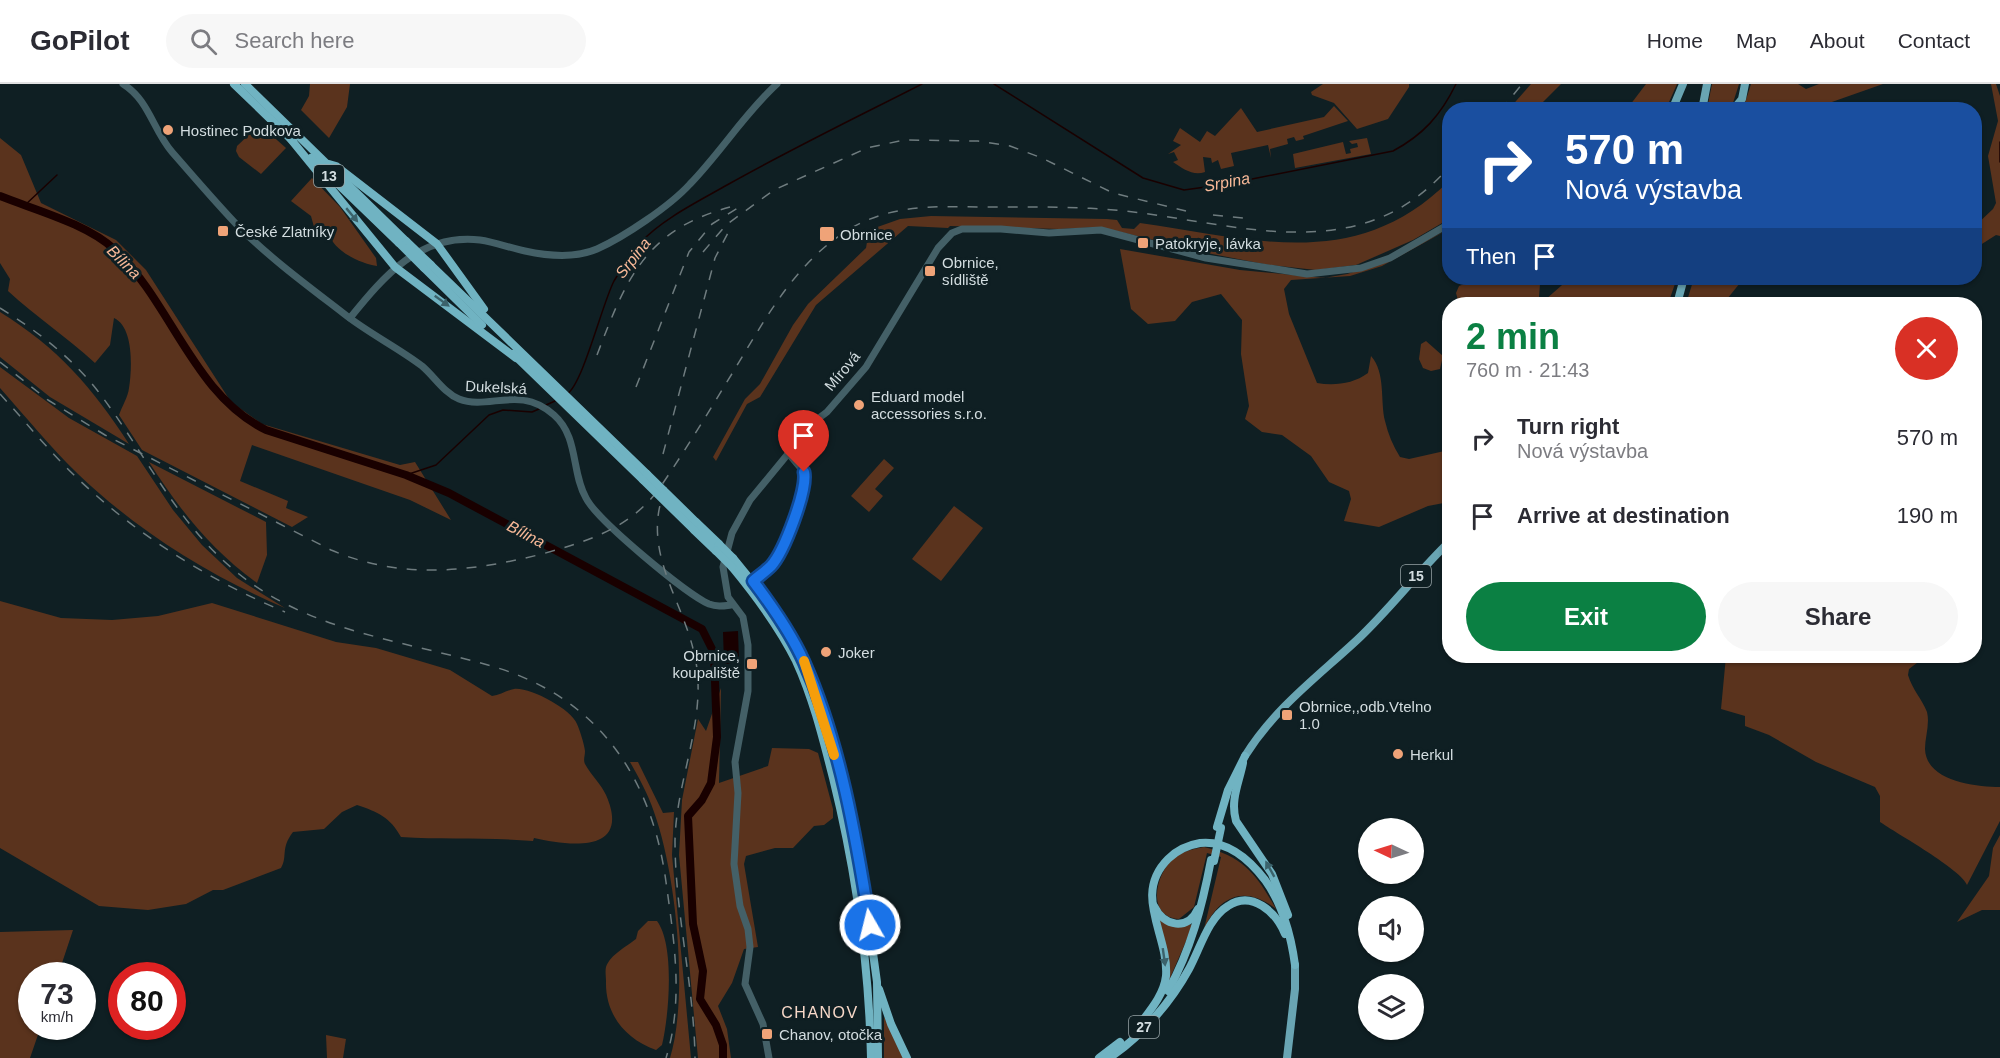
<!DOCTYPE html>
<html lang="en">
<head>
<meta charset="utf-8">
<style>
	:root { --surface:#fff; --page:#f7f7f7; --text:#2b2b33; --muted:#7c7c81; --line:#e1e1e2; --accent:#0b8043 }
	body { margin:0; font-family:Helvetica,sans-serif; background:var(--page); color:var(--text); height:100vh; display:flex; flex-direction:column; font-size:22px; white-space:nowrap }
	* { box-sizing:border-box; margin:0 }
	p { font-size:20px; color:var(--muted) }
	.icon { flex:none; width:33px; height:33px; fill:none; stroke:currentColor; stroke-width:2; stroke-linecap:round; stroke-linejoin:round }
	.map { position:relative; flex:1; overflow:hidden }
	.drawer { position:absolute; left:1442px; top:213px; width:540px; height:366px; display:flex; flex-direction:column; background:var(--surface); border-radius:24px; box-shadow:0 2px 4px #0004 }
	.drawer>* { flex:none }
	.banner { position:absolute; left:1442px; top:18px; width:540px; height:183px; border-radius:24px; box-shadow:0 2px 4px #0004; background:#1a4fa0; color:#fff; overflow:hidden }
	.needle { width:39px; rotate:274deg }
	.controls { position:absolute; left:1358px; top:734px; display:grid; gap:12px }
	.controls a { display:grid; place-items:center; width:66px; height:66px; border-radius:50%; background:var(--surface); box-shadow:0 2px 4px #0004; font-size:30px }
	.speed { position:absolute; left:18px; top:878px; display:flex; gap:12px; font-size:30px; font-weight:700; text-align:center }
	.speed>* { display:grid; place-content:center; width:78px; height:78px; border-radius:50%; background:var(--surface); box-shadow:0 2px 4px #0004; line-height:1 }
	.speed small { font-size:15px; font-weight:400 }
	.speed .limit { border:9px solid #d22; background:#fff; color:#111 }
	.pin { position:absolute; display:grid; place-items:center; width:51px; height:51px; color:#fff; margin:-62px -26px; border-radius:50% 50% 50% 0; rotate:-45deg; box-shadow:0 0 6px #0007 }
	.pin .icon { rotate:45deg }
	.me { position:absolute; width:66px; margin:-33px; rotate:352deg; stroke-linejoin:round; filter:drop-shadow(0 0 4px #0008) }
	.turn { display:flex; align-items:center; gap:21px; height:126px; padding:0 24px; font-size:27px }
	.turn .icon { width:78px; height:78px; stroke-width:2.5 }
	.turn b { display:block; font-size:42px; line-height:51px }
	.then { display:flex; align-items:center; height:57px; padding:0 24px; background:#0003; gap:12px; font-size:22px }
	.round { display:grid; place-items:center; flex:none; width:63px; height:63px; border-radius:32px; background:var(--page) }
	.overview { display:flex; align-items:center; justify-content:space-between; height:102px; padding:0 24px }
	h1 { font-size:36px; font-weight:700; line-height:45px; color:var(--accent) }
	.button { display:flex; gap:12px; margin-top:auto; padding:12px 24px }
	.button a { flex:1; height:69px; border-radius:36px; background:var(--accent); color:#fff; font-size:24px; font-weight:700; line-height:69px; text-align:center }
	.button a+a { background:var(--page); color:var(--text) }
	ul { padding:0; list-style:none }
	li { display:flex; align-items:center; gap:18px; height:78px; padding:0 24px }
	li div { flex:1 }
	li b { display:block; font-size:22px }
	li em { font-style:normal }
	header { display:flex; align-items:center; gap:36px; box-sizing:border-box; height:84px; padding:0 30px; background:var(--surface); border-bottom:2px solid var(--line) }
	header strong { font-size:28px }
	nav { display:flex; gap:33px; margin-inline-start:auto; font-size:21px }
	.search { width:420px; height:54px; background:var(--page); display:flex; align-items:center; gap:15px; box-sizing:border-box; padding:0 21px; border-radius:33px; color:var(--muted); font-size:22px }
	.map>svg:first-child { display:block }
	.green { fill:#5a331d }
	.water { fill:#190000 }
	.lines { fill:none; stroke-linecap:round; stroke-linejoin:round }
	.stream { stroke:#190000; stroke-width:1.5 }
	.river { stroke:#190000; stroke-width:8 }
	.tertiary { stroke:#446067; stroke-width:7 }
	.primary { stroke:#69a5b3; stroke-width:8 }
	.trunk { stroke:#70b3c2; stroke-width:8 }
	.rail { stroke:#6f7c7f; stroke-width:1.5; stroke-dasharray:10 10; stroke-linecap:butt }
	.trunk-bridge { stroke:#70b3c2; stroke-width:8 }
	.oneway { fill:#3b626b }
	.route-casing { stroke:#114b97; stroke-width:15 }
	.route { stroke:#1a73e8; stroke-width:10 }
	.slow { stroke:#f59e0b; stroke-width:10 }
	.poi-dot { fill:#efa378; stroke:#0f1f23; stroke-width:2 }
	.labels { text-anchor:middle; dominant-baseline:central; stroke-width:6; stroke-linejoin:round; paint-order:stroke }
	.shield { fill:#0f1f23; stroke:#98a4a7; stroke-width:1.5 }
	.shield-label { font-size:14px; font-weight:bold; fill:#d3dde0 }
	.poi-label { font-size:15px; fill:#d3dde0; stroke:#0f1f23; text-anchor:start }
	.street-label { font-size:15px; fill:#d3dde0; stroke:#0f1f23 }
	.water-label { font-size:16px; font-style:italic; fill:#f8b998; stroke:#0f1f23 }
	.neighbourhood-label { font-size:16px; letter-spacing:1.5px; fill:#f8d9c9; stroke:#0f1f23 }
</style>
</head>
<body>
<header>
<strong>GoPilot</strong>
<div class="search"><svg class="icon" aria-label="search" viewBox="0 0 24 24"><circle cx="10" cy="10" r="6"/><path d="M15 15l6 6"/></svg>Search here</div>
<nav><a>Home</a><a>Map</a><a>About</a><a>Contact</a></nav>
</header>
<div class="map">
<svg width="2000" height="974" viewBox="0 0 2000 974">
	<rect width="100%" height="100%" fill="#0f1f23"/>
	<g class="green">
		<polygon points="310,0 350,0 347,23 329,54 301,26 309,12"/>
		<polygon points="1323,0 1409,0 1409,3 1388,35 1357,45 1334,19 1312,11 1311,8"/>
		<polygon points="1531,0 1561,0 1536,25 1509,25"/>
		<polygon points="1646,0 1677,0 1666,25 1627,25"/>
		<polygon points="1712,0 1739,0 1733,19 1723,25 1707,25"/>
		<polygon points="1751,0 1798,0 1806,5 1819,0 1883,0 1812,25 1738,26 1744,22"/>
		<polygon points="1991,0 1996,0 2000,12 2000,152 1996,151 1974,165 1974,143 1993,125 1996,119 1988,72 1998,37"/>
		<path d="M1334 22 1348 37 1303 52 1304 55 1296 57 1294 53 1287 55 1288 60 1270 65 1271 74 1268 61 1231 69 1234 82 1221 85 1218 76 1212 79 1211 74 1203 73 1205 88C1193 92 1183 85 1173 78L1178 76 1174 68 1168 70 1181 61 1173 57 1180 44 1200 58 1207 47 1215 52 1241 24 1257 48 1324 33Z"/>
		<polygon points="257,43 268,48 286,64 261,90 239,73 236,67 237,62"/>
		<path d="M0 54 21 71 41 119 116 156 146 186 231 318 262 340 400 381 415 378 451 436 410 416 252 361 240 397 288 417 286 424 308 433 292 443 142 366 119 331C122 322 128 313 129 304 132 285 134 243 114 234L110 261 95 279C67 253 36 233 8 207L10 195 0 179Z"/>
		<polygon points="1367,54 1371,70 1295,84 1293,70 1343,58 1346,70 1351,69 1350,65 1358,63 1357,59 1352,60 1349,57"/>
		<path d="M312 94 340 123 376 174 377 182C364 181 330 166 330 149H321L314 143 311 132 291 117Z"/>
		<path d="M1449 97V108L1444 115 1449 122V135L1413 156 1356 181 1316 186 1269 181 1212 170 1100 143 1059 145 950 142 948 144 908 142 816 221 760 313 747 320 716 377 713 373 745 315 760 300 793 241 808 220 866 164 869 146 900 135 931 132 1107 135 1117 136 1122 144 1134 145 1140 139C1254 155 1356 189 1449 97Z"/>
		<path d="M1449 145 1382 182 1350 192 1291 196 1284 205 1289 230 1317 299C1334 302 1353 300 1368 289L1371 272C1386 289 1380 317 1385 337 1388 350 1393 362 1400 373L1409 375 1449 366V418L1428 422 1379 443 1344 437 1351 415 1349 407 1329 398 1311 372 1282 351 1262 348 1245 335 1249 322 1241 270 1242 236 1221 210 1192 218 1175 237 1148 240 1131 225 1120 165 1240 186 1324 194 1347 190 1387 177Z"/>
		<polygon points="1480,194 1536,194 1540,200 1539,213 1545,216 1570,194 1677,194 1668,220 1459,220 1456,209 1459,202"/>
		<polygon points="1694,194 1739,194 1740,199 1723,220 1686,220"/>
		<path d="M0 228C58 264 92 303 129 360L50 313 0 273Z"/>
		<polygon points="1426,257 1443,272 1440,285 1431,287 1423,284 1419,275 1421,260"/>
		<path d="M0 283 69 334 137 372 173 426 202 461 237 494 285 524C208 491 139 448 78 390 50 363 26 333 0 304Z"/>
		<polygon points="884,375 894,384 875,405 883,412 869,428 851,412"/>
		<path d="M149 378 266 438 267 471 257 499C211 466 179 425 149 378Z"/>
		<polygon points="954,422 983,444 941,497 912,475"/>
		<path d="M0 517 61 534 112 536 158 532 212 519 336 558 376 564 450 586 492 612C500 611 507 606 514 605 530 603 571 625 577 640 580 647 584 659 585 667 585 672 583 676 585 680 591 691 601 700 606 711 632 770 569 762 534 754L533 757C489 753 445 756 401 753 390 733 378 728 357 721L342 728 324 745 293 748C280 765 288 772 281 784L223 806H213L186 820 148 826 99 822 0 764Z"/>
		<path d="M1726 572H1926L1909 585 1908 591C1912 605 1922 615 1927 628 1930 640 1925 653 1925 665 1926 697 1975 703 2000 703V737L1967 801C1962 786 1896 749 1880 738V712L1875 703 1816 678 1769 651 1745 642V632L1721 625Z"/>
		<polygon points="721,604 719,699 768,682 772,664 809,665 818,669 833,725 833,734 824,741 814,742 793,764 775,764 746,772 744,780 758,863 744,865 732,899 718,922 727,945 731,974 698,974 679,771 682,716 698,635 706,647"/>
		<path d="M630 678H638L663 729 674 728 672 771 691 974H670C689 912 676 789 654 728 648 710 639 694 630 678Z"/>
		<polygon points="2000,751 2000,826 1982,826 1957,838 1989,792 1993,764"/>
		<path d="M1204 763C1243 772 1257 791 1276 825 1245 801 1220 811 1204 845L1221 773 1207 769 1194 823 1179 835C1146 833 1155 790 1174 774 1182 767 1194 765 1204 763Z"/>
		<polygon points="1157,833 1193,841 1167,901"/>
		<path d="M648 837H657C675 861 669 932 662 961L656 966C625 955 605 930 606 897 606 893 605 887 606 883 610 871 627 862 636 855L638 847Z"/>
		<polygon points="73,846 58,891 32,891 32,942 41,942 30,974 0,974 0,848"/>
		<polygon points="884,933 904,974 884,974"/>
		<polygon points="326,951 346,955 343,974 327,974"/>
	</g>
	<polygon class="water" points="738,547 739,579 724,580 723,548"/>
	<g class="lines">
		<g class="stream">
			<path d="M994 0 1143 94 1184 106 1227 100 1393 67C1423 51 1441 31 1456 0"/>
			<polyline points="2000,58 2000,78"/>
			<polyline points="24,122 57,91"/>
			<path d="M567 310C583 300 602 220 614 197 621 185 631 170 640 159 662 135 699 117 727 101 791 65 857 33 922 0"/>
			<polyline points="546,321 555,317"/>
			<polyline points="406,391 436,381 489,331 503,326 532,328 539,325"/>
		</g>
		<path class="river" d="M0 112C35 126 88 140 115 166 172 220 193 310 266 346L406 391 449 409 702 545 714 569 717 653 711 699 702 716 688 732 693 840 703 887 700 915 716 941 723 961V974"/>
		<g class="tertiary">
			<path d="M123 0C149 16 153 46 172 68 194 93 216 119 239 143 270 174 308 202 343 229 368 249 397 263 422 282 434 292 444 309 459 315 489 327 519 300 554 331 579 353 571 388 586 414 597 436 686 510 709 520 717 523 723 522 731 521"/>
			<path d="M350 234C384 192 420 149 480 156 495 158 510 164 525 167 548 172 574 175 597 165 624 153 670 122 690 100 721 68 745 29 777 0"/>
			<polyline points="753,497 771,482 778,471 805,403 804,388 788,369"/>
			<polyline points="769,974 763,940 745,900 750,863 748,845 740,822 734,780 738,709 735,678 748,607 748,561 743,533 728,513 723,483 732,449 750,416 815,337 827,328 866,283 938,164 952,149 962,145 1001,145 1049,149 1101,146 1206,174 1307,190 1361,184 1390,174 1449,140"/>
		</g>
		<g class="primary">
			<polyline points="1672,26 1683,0"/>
			<polyline points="1702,26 1707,0"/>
			<polyline points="1733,26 1742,15 1745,0"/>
			<polyline points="1677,220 1684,194"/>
			<path d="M1245 672C1275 624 1316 594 1357 556 1390 525 1417 489 1449 458"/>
			<polyline points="1287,974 1295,905 1295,881"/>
		</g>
		<g class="trunk">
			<polyline points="234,0 293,57"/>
			<polyline points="245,0 406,157"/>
			<polyline points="289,53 395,183 516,274"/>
			<polyline points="311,74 399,159"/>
			<polyline points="329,80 336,82 437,160 484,225"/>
			<polyline points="431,181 647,390"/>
			<polyline points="424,184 482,241"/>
			<polyline points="513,270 643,396"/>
			<polyline points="696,438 719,460"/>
			<polyline points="694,446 716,467"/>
			<polyline points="733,474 768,517 797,564 811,596 828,646 865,811 877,898 878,974"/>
			<path d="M732 483C756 512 779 543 796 577 813 614 823 655 833 694 856 787 869 879 871 974"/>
			<path d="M1243 679C1239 699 1230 716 1236 737L1272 790 1288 831"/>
			<polyline points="1217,743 1228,706 1245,672"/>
			<path d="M1154 822C1164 843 1188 847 1198 825"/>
			<polyline points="879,905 891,940 907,974"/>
			<path d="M1168 907C1191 865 1202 823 1211 776"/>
			<path d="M1143 936C1153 923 1164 909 1166 892 1169 851 1132 811 1168 775 1177 766 1188 761 1200 759 1228 756 1249 775 1265 796 1283 821 1291 851 1295 881"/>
			<polyline points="1099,974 1120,958"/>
			<path d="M1109 974C1141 953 1171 918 1189 885 1200 865 1208 834 1228 822 1252 806 1276 828 1285 850"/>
		</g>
		<g class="rail">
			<polyline points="1501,26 1522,0"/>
			<polyline points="1213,131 1244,134"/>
			<polyline points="703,168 726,141 774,106 867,64 904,56 978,57 1010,62 1042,74 1113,109 1186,127"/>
			<path d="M0 224C37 247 70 272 97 306 145 368 176 440 239 490 314 550 409 557 498 584 600 616 652 695 666 798 674 856 684 917 666 974"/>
			<path d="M597 271C626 195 645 146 730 123"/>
			<path d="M0 278 48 316 105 351 331 466C401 496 470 488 542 470 588 457 629 445 659 405 682 371 704 336 725 301 759 247 790 183 845 148 886 121 932 122 978 123 1028 123 1077 122 1126 127 1240 140 1361 185 1449 83"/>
			<polyline points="636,303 689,168 712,140 744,120"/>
			<path d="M0 310C25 337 48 366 74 391 136 451 207 495 285 528"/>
			<polyline points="663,370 715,174 731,143"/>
			<path d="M666 403C639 466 683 514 695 573 708 634 676 695 675 757 675 829 694 901 695 974"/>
		</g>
		<g class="trunk-bridge">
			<polyline points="406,157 431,181"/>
			<polyline points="399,159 424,184"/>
			<polyline points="647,390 696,438"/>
			<polyline points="643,396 694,446"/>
			<polyline points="719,460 733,474"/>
			<polyline points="716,467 732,483"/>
			<polyline points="1214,777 1221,744"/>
		</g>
	</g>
	<defs><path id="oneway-solid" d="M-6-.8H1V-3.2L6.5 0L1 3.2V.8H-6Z" transform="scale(1.5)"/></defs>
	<g class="oneway">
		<use href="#oneway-solid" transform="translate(352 131) rotate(50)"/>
		<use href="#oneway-solid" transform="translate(442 217) rotate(36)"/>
		<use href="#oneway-solid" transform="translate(1270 785) rotate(-119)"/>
		<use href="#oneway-solid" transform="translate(1164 873) rotate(82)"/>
	</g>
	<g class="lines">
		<g class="route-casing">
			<path id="route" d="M804 388C808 405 784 468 771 482 766 487 759 492 753 497 772 522 791 549 804 578 840 659 856 753 870 841"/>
		</g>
		<use href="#route" class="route"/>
		<polyline class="slow" points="804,577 834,671"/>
	</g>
	<g class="poi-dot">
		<circle cx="168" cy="46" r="6"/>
		<rect x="217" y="141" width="12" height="12" rx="3"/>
		<rect x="819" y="142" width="16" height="16" rx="3"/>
		<rect x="1137" y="153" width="12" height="12" rx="3"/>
		<rect x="924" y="181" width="12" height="12" rx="3"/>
		<circle cx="859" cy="321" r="6"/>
		<circle cx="826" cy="568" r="6"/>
		<rect x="746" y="574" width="12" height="12" rx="3"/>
		<rect x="1281" y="625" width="12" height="12" rx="3"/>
		<circle cx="1398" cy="670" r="6"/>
		<rect x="761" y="944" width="12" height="12" rx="3"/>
	</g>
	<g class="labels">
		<g class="shield">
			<rect x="314" y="81" width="30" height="22" rx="4.5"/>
			<rect x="1401" y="481" width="30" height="22" rx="4.5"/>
			<rect x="1129" y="932" width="30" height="22" rx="4.5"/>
		</g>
		<g class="shield-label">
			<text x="329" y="92">13</text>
			<text x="1416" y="492">15</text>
			<text x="1144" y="943">27</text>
		</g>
		<g class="poi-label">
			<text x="180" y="46">Hostinec Podkova</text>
			<text x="235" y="147">České Zlatníky</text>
			<text x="840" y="150">Obrnice</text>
			<text x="1155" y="159">Patokryje, lávka</text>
			<text x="942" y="178">Obrnice,<tspan x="942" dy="17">sídliště</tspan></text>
			<text x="871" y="312">Eduard model<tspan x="871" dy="17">accessories s.r.o.</tspan></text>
			<text x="838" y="568">Joker</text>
			<text x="740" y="571" text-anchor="end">Obrnice,<tspan x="740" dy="17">koupaliště</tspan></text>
			<text x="1299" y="622">Obrnice,,odb.Vtelno<tspan x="1299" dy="17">1.0</tspan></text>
			<text x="1410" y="670">Herkul</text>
			<text x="779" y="950">Chanov, otočka</text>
		</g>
		<g class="street-label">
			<text transform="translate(842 287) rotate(-50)">Mírová</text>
			<text transform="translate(496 303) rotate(3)">Dukelská</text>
		</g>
		<g class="water-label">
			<text transform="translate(1227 98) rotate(-11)">Srpina</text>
			<text transform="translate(633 174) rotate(-52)">Srpina</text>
			<text transform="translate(124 178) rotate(45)">Bílina</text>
			<text transform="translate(526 450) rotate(28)">Bílina</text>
		</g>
		<g class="neighbourhood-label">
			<text x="820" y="928">CHANOV</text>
		</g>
	</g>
</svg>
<div class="controls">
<a><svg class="needle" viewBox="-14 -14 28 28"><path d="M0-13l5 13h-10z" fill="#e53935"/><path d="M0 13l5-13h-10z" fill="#7c7c81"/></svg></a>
<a><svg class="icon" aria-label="sound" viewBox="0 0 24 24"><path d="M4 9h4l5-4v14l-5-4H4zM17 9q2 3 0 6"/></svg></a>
<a><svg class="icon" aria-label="layers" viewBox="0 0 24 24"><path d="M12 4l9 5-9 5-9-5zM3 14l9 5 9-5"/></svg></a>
</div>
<div class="speed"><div>73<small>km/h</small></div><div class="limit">80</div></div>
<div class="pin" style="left:804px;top:388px;background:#d93025"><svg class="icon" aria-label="arrive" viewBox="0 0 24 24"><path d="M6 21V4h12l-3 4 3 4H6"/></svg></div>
<svg class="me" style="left:870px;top:841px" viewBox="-20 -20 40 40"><circle r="17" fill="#1a73e8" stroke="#fff" stroke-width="3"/><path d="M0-11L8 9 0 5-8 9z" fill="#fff"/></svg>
<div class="banner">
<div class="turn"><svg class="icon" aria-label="right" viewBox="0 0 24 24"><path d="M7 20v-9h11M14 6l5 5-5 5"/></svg><div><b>570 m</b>Nová výstavba</div></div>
<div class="then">Then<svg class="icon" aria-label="arrive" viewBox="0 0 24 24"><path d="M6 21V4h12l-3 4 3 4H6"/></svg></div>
</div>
<section class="drawer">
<div class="overview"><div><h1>2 min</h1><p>760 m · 21:43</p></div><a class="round" style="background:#d93025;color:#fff"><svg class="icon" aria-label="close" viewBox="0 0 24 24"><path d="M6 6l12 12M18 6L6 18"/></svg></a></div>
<ul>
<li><svg class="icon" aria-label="right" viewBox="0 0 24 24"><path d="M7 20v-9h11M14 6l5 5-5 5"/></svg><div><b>Turn right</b><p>Nová výstavba</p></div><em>570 m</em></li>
<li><svg class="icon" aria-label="arrive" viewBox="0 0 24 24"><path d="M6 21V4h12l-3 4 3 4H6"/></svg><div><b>Arrive at destination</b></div><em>190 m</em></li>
</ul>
<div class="button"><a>Exit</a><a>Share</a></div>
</section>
</div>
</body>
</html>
